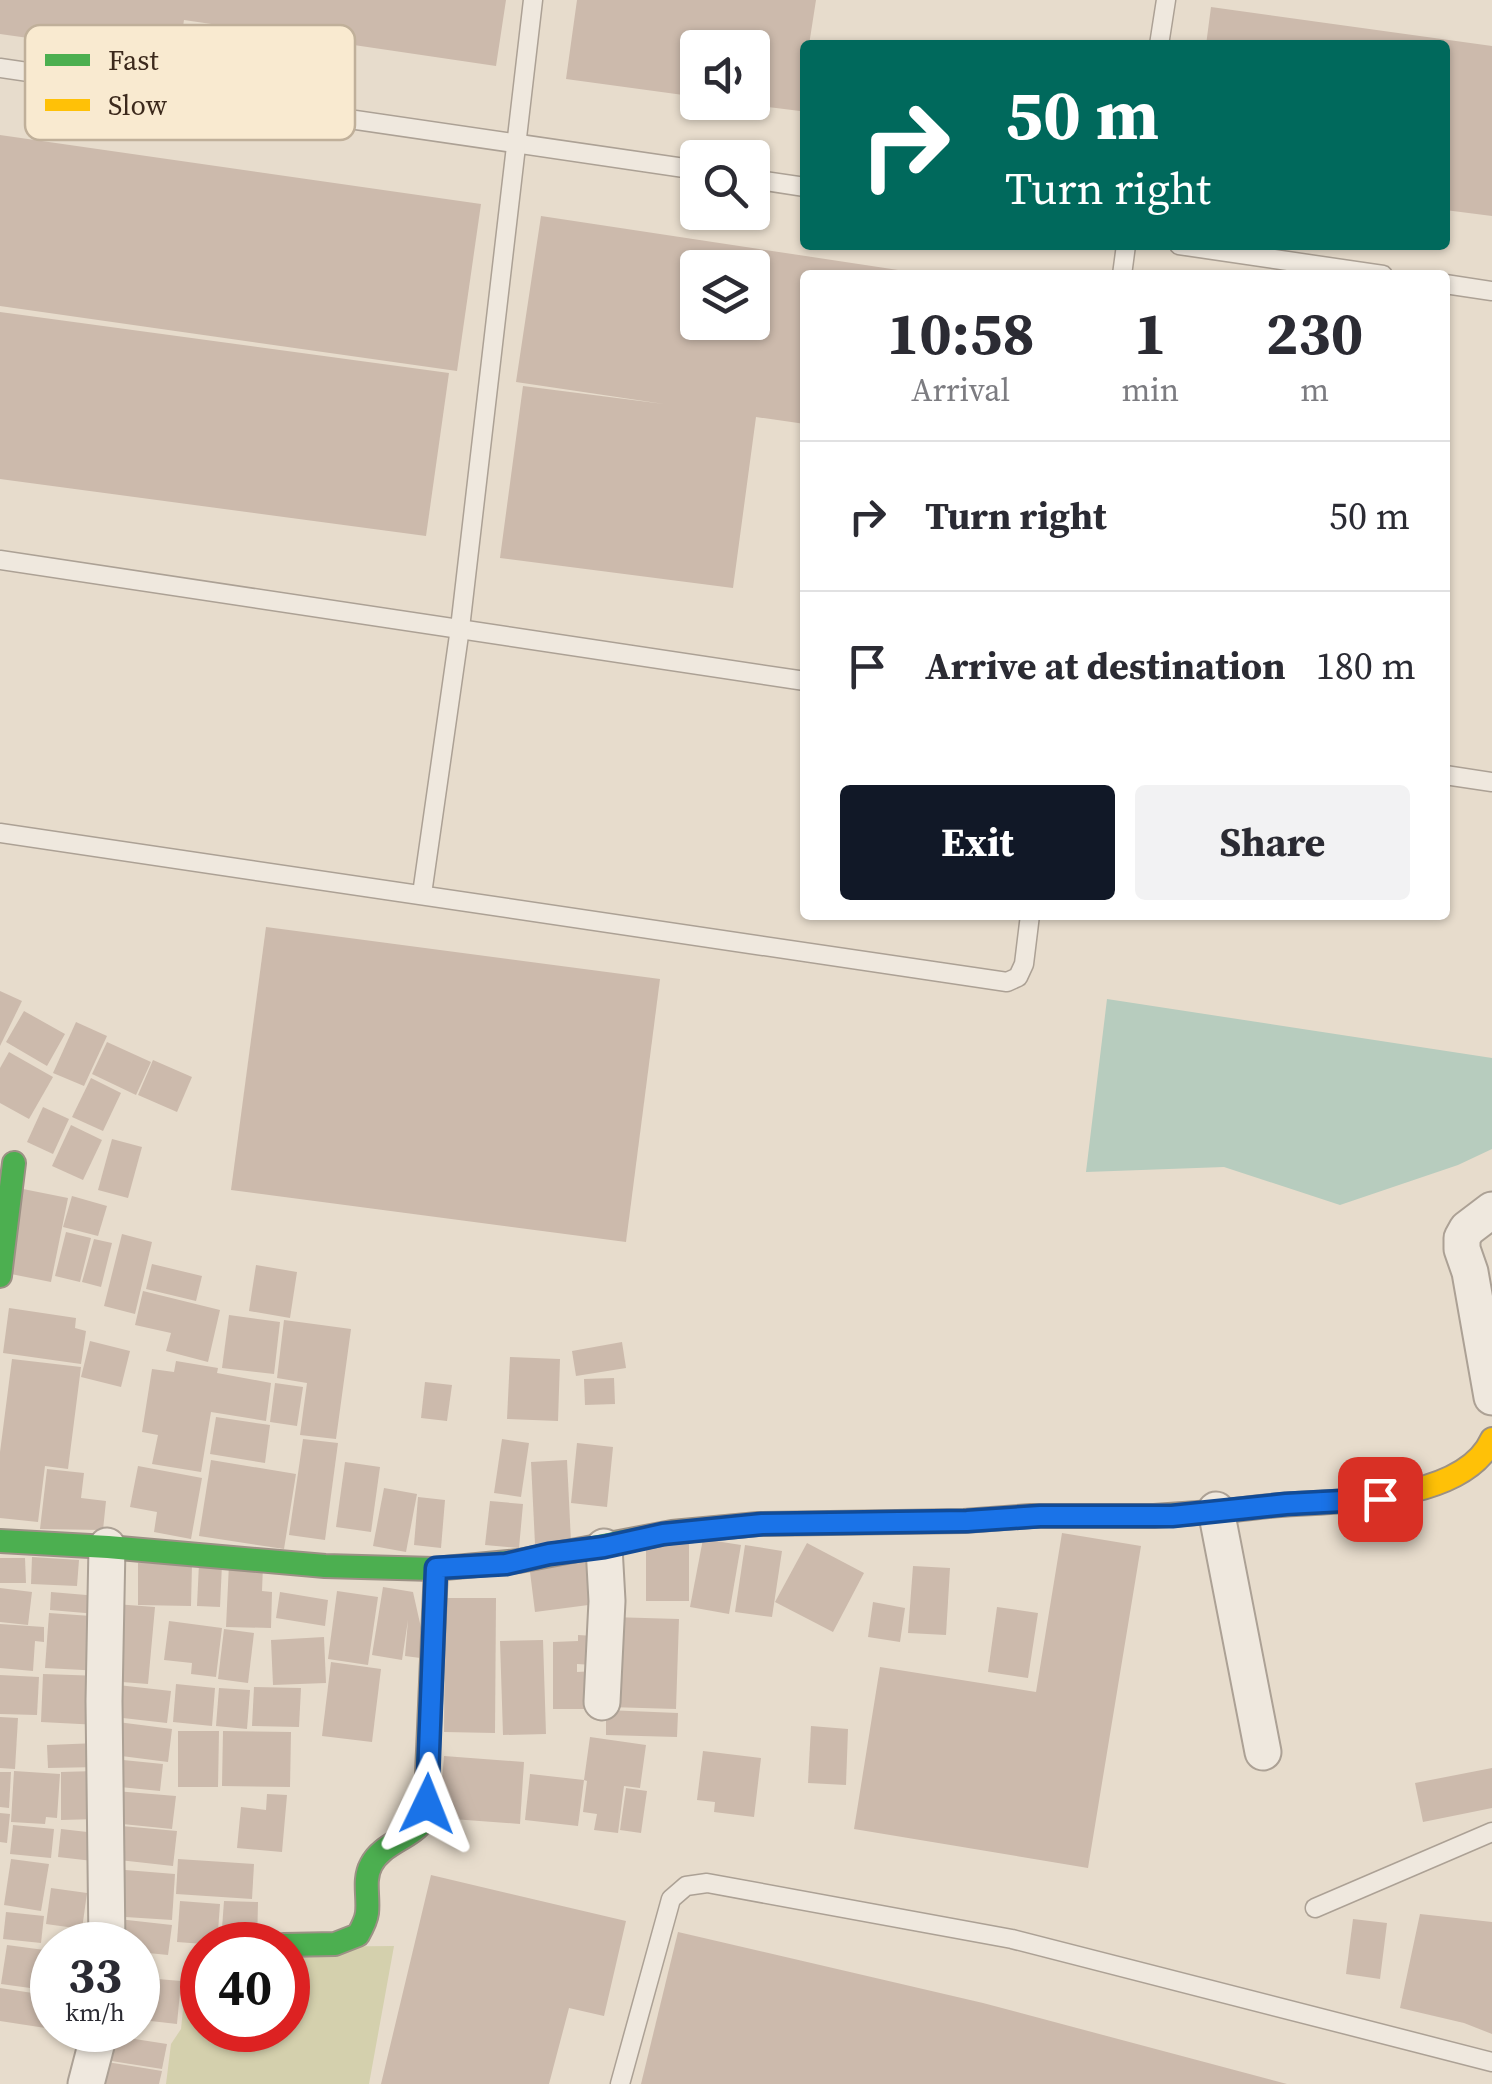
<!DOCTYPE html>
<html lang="en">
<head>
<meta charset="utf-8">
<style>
	:root { --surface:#fff; --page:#f2f2f3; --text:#2b2b33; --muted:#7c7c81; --line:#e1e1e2; --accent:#111827 }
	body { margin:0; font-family:"Source Serif 4",serif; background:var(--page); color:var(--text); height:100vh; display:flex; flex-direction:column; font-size:38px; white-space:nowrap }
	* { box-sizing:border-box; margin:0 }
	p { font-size:32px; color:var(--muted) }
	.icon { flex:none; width:55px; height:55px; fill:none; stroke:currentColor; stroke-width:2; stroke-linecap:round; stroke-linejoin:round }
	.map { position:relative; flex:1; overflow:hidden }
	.drawer { position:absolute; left:800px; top:270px; width:650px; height:650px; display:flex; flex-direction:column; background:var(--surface); border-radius:10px; box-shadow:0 2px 8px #0004 }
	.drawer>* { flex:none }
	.top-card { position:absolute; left:800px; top:40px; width:650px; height:210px; border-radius:10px; box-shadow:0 2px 8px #0004; background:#00695c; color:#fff; overflow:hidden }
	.buttons { position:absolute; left:680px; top:30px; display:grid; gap:20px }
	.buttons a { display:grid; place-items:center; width:90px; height:90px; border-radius:10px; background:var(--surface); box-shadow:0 2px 8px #0004; font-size:50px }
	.speed { position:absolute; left:30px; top:1922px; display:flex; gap:20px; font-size:50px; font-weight:700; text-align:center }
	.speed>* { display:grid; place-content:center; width:130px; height:130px; border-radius:50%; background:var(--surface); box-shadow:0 2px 8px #0004; line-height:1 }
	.speed small { font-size:25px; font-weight:400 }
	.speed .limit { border:15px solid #d22; background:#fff; color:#111 }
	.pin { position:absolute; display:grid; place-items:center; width:85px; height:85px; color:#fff; margin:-42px; border-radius:20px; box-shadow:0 5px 15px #0006 }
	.me { position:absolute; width:110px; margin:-55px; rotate:2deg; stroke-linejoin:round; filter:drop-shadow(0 0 8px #0008) }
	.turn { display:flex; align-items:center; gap:35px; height:210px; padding:0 40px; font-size:45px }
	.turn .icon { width:130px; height:130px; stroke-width:2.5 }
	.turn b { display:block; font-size:70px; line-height:85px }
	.eta { display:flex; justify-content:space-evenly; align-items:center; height:170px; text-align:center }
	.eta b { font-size:60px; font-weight:700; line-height:70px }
	.button { display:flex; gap:20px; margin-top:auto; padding:20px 40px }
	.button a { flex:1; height:115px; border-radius:10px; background:var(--accent); color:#fff; font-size:40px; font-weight:700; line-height:115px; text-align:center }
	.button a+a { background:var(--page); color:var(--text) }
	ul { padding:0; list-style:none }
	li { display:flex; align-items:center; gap:30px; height:150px; padding:0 40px; border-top:2px solid var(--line) }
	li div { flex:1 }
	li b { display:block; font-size:38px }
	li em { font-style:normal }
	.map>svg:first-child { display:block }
	.cemetery { fill:#d4d0ad }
	.water { fill:#b7ccbe }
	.building { fill:#ccbaac; fill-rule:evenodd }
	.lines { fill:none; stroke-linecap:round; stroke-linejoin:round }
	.lane-casing { stroke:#aca195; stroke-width:21 }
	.street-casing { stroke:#aca195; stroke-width:39 }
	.fast-casing { stroke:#9c9185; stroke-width:26 }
	.slow-casing { stroke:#9c9185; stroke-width:26 }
	.lane { stroke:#efe8de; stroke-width:18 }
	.street { stroke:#efe8de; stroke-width:35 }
	.fast { stroke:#4caf50; stroke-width:22 }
	.slow { stroke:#ffc107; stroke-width:22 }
	.route-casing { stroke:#114b97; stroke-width:25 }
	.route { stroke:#1a73e8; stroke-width:18 }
	.key { fill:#f9ead0; stroke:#c0b09a; stroke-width:2.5 }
	.key-label { font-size:28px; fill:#3c291c }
</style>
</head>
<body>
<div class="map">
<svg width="1492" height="2084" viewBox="0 0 1492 2084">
	<rect width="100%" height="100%" fill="#e7dccc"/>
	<polygon class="cemetery" points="394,1946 369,2084 166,2084 171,2044 181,2029 189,1952 202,1951 202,2030 288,2030 288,1947"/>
	<polygon class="water" points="1107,999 1492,1058 1492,1149 1458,1165 1340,1205 1224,1167 1086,1172"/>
	<g class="building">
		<polygon points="0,0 506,0 496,66 184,20 178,59 0,34"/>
		<polygon points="577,0 816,0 809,45 805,45 805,77 800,111 752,105 752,48 698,48 698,97 566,79"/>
		<polygon points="1211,7 1492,46 1492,216 1445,210 1445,45 1206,45"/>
		<polygon points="0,135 481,204 457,371 0,306"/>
		<path d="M541 216 918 273V275H805V424L756 417 733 588 500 558 523 386 664 404 516 382ZM698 268H752V322H698Z"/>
		<polygon points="0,312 449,373 426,536 0,479"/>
		<polygon points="266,927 660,979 626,1242 231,1190"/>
		<polygon points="0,991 22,1001 0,1046"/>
		<polygon points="24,1011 65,1034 47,1066 6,1042"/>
		<polygon points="76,1022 107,1036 84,1086 53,1073"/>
		<polygon points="107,1042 151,1062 136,1095 92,1074"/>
		<polygon points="9,1052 53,1077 29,1119 0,1103 0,1068"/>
		<polygon points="153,1060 192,1077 177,1112 138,1095"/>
		<polygon points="91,1078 121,1093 103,1131 72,1117"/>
		<polygon points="43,1107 69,1119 53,1154 27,1142"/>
		<polygon points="71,1125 102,1140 83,1180 52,1166"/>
		<polygon points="112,1139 142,1147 128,1198 98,1190"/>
		<polygon points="23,1189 68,1198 51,1282 6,1273"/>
		<polygon points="72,1196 107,1206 98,1236 63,1227"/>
		<polygon points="66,1232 91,1238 80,1282 55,1276"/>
		<polygon points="122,1234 152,1242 135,1314 104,1306"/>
		<polygon points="94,1239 112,1243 101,1287 82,1282"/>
		<polygon points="152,1264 202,1276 196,1301 146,1289"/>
		<polygon points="256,1265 297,1272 290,1318 249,1311"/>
		<polygon points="143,1291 220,1310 208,1362 166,1351 171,1333 135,1325"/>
		<polygon points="9,1308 76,1318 75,1328 86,1331 81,1364 3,1353"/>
		<polygon points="229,1315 280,1322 274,1374 222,1368"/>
		<polygon points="284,1320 351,1329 336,1439 300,1435 307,1383 277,1378"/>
		<polygon points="90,1341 130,1351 121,1387 81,1377"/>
		<polygon points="622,1342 626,1368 576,1376 572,1351"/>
		<polygon points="510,1357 560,1359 558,1421 507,1419"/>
		<polygon points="12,1359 81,1367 68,1469 45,1466 38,1522 0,1518 0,1452"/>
		<polygon points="176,1361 218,1368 217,1373 271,1383 266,1421 211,1412 201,1472 152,1464 158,1435 142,1432 152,1369 174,1372"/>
		<polygon points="614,1378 615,1404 585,1405 584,1379"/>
		<polygon points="425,1382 452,1385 447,1421 421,1418"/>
		<polygon points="275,1383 303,1387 297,1426 270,1422"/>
		<polygon points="216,1417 270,1425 265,1463 210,1454"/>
		<polygon points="303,1439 338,1443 325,1540 289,1535"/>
		<polygon points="502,1439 529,1443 521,1497 494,1493"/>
		<polygon points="577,1443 613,1447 607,1507 571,1503"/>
		<polygon points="211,1460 296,1474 284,1549 199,1536"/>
		<polygon points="567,1460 571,1542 535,1544 531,1462"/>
		<polygon points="345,1462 380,1467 371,1532 336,1527"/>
		<polygon points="138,1466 202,1478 191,1539 154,1532 157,1512 130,1507"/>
		<polygon points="47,1469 84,1473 81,1498 106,1501 103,1530 40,1529"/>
		<polygon points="384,1488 417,1494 406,1552 373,1546"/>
		<polygon points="418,1497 445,1500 441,1548 414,1545"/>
		<polygon points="490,1501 523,1504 519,1548 485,1545"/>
		<polygon points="1062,1533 1141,1546 1088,1868 854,1829 880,1667 1036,1692"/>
		<polygon points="703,1539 741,1545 729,1614 690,1607"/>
		<rect x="646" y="1540" width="43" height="61"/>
		<polygon points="807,1543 864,1573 833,1632 775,1602"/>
		<polygon points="745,1545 782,1551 772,1617 735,1612"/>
		<polygon points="589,1556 596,1604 535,1612 529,1564"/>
		<polygon points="32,1557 79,1560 77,1586 31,1584"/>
		<polygon points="0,1558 25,1558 26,1583 0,1583"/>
		<polygon points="138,1563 192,1564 191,1606 138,1605"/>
		<polygon points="199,1563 222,1564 220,1607 197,1606"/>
		<polygon points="229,1564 263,1565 262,1591 272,1592 271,1628 226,1627"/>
		<polygon points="913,1566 950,1568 946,1635 908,1633"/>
		<polygon points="383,1587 413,1592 428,1659 405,1656 408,1620 402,1660 372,1655"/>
		<polygon points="0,1588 32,1592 28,1625 0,1622"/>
		<polygon points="337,1591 378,1597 368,1665 328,1659"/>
		<polygon points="51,1592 98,1596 97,1614 50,1610"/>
		<polygon points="280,1592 328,1600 325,1626 276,1618"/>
		<polygon points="445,1598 496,1598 495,1733 444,1732"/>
		<polygon points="873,1602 905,1608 900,1642 868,1637"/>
		<polygon points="115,1604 155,1607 148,1684 109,1681"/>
		<polygon points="997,1607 1038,1613 1028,1678 988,1672"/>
		<polygon points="49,1613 105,1617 102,1671 45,1668"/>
		<polygon points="611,1617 679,1619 676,1709 609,1707"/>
		<polygon points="169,1621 222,1628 216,1677 191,1674 192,1663 164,1660"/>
		<polygon points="0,1624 44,1627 44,1642 35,1641 33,1671 0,1668"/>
		<polygon points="224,1629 254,1633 248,1683 218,1679"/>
		<polygon points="578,1635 594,1636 593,1665 577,1664 577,1672 596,1671 596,1709 553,1709 553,1642 578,1641"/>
		<polygon points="324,1637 326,1683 273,1685 271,1640"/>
		<polygon points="543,1640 546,1734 503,1735 500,1641"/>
		<polygon points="331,1662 381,1669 372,1742 322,1736"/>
		<polygon points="43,1674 101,1676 99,1725 41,1722"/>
		<polygon points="0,1675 39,1677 37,1715 0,1714"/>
		<polygon points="176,1684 215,1688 212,1726 173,1722"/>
		<polygon points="118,1685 171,1691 167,1723 114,1717"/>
		<polygon points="254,1687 301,1688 299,1727 252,1726"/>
		<polygon points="219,1688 250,1690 247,1729 216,1726"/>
		<polygon points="606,1710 678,1713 677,1737 606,1735"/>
		<polygon points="0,1717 18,1718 15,1769 0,1768"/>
		<polygon points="110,1721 172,1729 168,1762 106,1754"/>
		<polygon points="811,1726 848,1729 846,1785 808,1783"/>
		<polygon points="178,1731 219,1731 218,1787 178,1787"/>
		<polygon points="223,1731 291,1732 290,1787 222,1786"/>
		<polygon points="590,1737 646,1745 640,1788 624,1786 618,1833 594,1830 597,1814 583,1812 587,1781 584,1780"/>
		<polygon points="98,1743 99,1767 48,1768 47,1745"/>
		<polygon points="703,1751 761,1758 754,1817 714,1812 715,1802 697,1800"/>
		<polygon points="444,1756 524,1762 520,1824 439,1818"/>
		<polygon points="113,1759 163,1764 160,1791 110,1786"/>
		<polygon points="1492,1768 1492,1808 1423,1822 1415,1783"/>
		<polygon points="14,1771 60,1774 57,1818 46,1817 45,1824 11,1822"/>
		<polygon points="96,1771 97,1819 61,1820 61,1772"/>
		<polygon points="0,1772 11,1772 9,1808 0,1807"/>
		<polygon points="530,1774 584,1780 578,1826 525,1820"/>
		<polygon points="626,1788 647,1791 641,1833 620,1830"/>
		<polygon points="115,1791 176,1796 172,1829 112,1823"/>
		<polygon points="267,1794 287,1795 282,1852 237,1848 241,1807 266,1810"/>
		<polygon points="0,1813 10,1814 7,1843 0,1842"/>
		<polygon points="13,1825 54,1829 51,1858 10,1854"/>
		<polygon points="122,1826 177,1831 173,1866 119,1860"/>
		<polygon points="61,1829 96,1833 93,1861 58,1857"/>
		<polygon points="11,1859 49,1864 41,1911 4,1905"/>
		<polygon points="178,1859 254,1864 252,1899 176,1894"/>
		<polygon points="113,1869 175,1874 172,1920 110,1916"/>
		<polygon points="431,1875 626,1921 604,2016 569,2008 549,2084 381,2084"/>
		<polygon points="51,1888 87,1893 82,1929 46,1924"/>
		<polygon points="180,1901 220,1904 217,1945 177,1942"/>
		<polygon points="224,1901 258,1902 257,1945 221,1942"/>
		<polygon points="6,1912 44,1916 41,1943 3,1939"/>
		<polygon points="1420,1914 1492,1922 1492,2034 1464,2023 1400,2008"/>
		<polygon points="118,1919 172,1925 168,1955 138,1952 138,1945 115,1945"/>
		<polygon points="1353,1919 1387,1923 1380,1979 1346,1974"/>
		<polygon points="73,1931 99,1936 98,1945 70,1945"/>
		<polygon points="678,1932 983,2003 1287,2084 641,2084"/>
		<polygon points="7,1945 52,1951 52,1991 1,1984"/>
		<polygon points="146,1978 181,1981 177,2024 142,2020"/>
		<polygon points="0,1988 52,1996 52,2029 0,2021"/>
		<polygon points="109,2035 167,2044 162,2069 105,2060"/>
		<polygon points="95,2060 162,2071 159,2084 91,2084"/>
	</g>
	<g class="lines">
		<g class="lane-casing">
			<g id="lane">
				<polyline points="1159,45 1166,0"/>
				<polyline points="0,68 698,170"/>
				<polyline points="752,179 805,187"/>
				<polyline points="1179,245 1383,275"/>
				<polyline points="1122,275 1126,245"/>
				<polyline points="1445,284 1492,291"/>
				<polyline points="0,560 805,681"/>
				<polyline points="1445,775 1492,782"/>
				<polyline points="0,833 1007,982 1018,977 1024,964 1030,915"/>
				<polyline points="422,894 460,628 533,0"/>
				<polyline points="1315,1908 1492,1832"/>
				<polyline points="620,2084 671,1899 686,1886 707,1883 1012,1939 1492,2062"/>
			</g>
		</g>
		<g class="street-casing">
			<g id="street">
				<polyline points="1492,1210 1467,1229 1462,1238 1462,1249 1470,1272 1492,1397"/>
				<polyline points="1216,1510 1263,1752"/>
				<polyline points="107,1546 104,1701 107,1945"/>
				<polyline points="602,1702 607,1601 604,1547"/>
				<polyline points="86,2084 100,2030"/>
			</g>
		</g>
		<g class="fast-casing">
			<g id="fast">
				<polyline points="0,1276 14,1163"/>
				<polyline points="0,1541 108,1547 325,1566 434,1569 519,1561 672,1532 758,1524 964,1521 1031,1516 1154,1516 1227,1511"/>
				<path d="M284 1945 335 1944 358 1935C362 1928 366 1921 367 1913 369 1897 363 1880 371 1865 382 1843 411 1839 425 1819L436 1569"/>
			</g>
		</g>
		<g class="slow-casing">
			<path id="slow" d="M1227 1511C1250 1508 1273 1505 1296 1504 1351 1501 1466 1498 1492 1439"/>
		</g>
		<use href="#lane" class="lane"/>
		<use href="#street" class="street"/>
		<use href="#fast" class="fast"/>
		<use href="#slow" class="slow"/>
	</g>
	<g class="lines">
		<g class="route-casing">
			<polyline id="route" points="427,1804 436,1568 506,1564 549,1554 604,1547 663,1534 762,1524 967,1521 1040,1516 1172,1516 1286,1504 1380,1499"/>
		</g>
		<use href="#route" class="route"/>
	</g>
	<rect x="25" y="25" width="330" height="115" rx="15" class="key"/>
	<rect x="45" y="54" width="45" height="12" fill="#4caf50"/>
	<rect x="45" y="99" width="45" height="12" fill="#ffc107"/>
	<g class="key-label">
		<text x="108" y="70">Fast</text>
		<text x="108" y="115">Slow</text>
	</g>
</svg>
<div class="buttons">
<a><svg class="icon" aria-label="sound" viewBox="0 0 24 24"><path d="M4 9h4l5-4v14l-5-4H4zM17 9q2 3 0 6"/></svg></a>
<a><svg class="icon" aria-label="search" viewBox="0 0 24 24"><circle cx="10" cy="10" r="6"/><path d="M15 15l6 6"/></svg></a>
<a><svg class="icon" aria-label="layers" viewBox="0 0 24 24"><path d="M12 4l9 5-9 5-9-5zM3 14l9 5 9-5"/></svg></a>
</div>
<div class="speed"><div>33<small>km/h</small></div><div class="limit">40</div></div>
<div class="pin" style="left:1380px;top:1499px;background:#d93025"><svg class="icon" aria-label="arrive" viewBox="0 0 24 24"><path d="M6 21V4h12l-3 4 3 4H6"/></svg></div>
<svg class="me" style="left:427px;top:1804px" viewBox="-20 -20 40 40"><path d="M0-17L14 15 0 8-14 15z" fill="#1a73e8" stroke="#fff" stroke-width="4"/></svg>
<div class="top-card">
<div class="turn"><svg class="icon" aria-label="right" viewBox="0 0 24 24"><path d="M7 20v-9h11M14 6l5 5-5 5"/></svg><div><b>50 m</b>Turn right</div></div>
</div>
<section class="drawer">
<div class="eta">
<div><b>10:58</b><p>Arrival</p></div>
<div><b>1</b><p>min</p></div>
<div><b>230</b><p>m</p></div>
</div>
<ul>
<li><svg class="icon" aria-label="right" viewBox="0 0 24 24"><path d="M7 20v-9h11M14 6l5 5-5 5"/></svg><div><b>Turn right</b></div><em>50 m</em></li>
<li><svg class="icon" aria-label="arrive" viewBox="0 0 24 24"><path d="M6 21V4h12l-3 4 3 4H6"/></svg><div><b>Arrive at destination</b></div><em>180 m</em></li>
</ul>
<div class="button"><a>Exit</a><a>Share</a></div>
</section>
</div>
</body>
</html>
